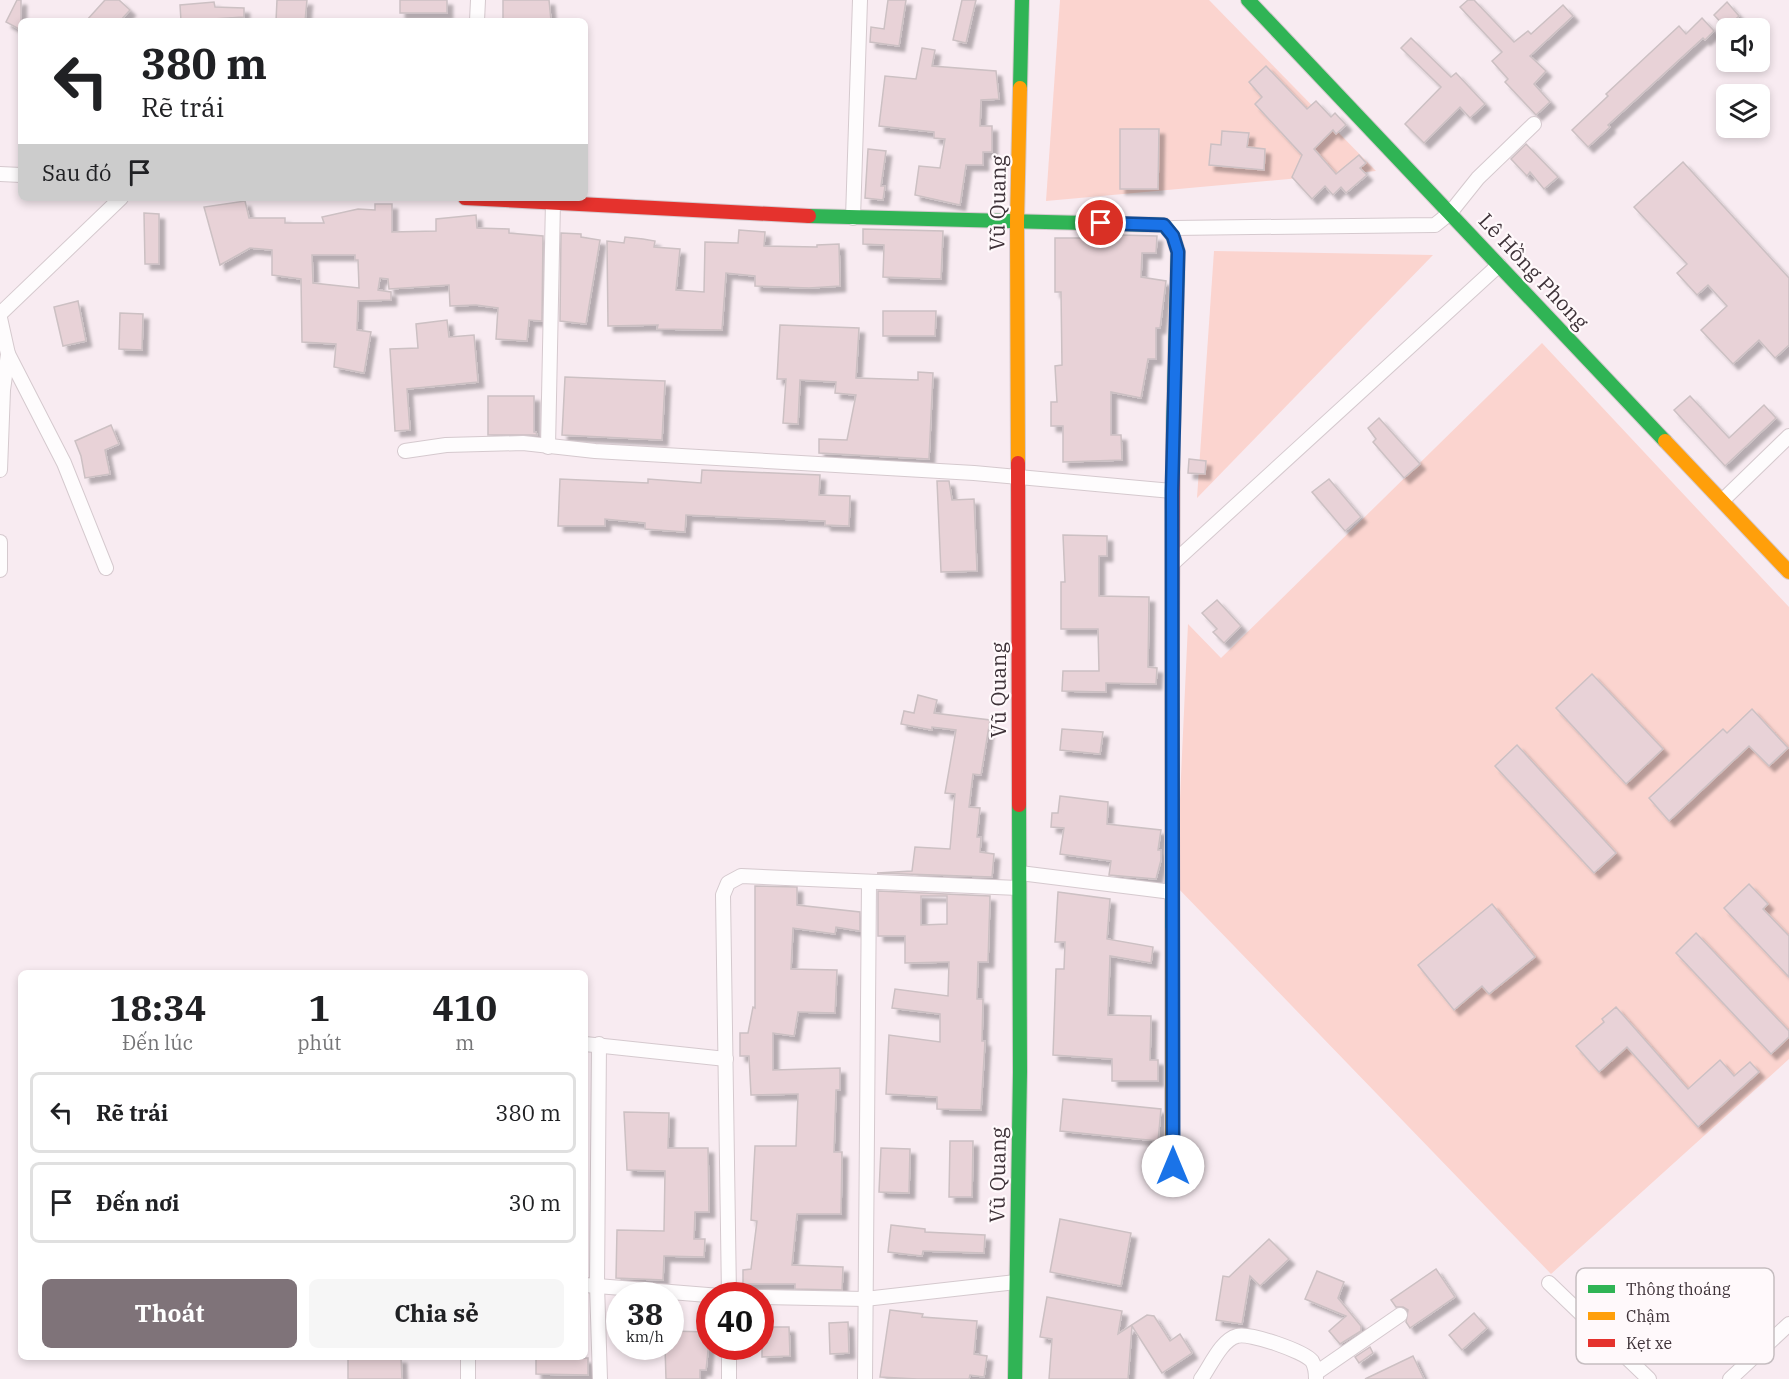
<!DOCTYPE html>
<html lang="vi">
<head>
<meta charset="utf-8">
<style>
	:root { --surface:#fff; --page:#f6f6f6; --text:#202124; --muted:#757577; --line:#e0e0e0; --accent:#7f7379 }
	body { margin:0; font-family:"IBM Plex Serif",serif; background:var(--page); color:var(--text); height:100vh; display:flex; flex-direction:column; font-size:22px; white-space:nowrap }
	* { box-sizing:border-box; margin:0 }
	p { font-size:20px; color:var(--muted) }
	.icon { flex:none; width:33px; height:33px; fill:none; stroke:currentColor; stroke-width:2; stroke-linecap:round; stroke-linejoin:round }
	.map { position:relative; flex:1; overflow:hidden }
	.details { position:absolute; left:18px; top:970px; width:570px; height:390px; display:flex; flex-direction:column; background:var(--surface); border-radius:9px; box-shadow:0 3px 9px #0003 }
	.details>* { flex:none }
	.top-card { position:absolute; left:18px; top:18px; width:570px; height:183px; border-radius:9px; box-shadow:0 3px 9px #0003; background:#fff; color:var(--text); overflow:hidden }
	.controls { position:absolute; left:1716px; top:18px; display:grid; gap:12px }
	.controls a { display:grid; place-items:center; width:54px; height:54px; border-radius:9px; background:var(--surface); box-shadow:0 3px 9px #0003; font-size:30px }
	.speed { position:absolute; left:606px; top:1282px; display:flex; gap:12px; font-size:30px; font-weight:700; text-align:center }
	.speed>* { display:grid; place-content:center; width:78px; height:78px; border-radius:50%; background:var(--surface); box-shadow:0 3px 9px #0003; line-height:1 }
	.speed small { font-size:15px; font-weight:400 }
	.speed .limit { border:9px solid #d22; background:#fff; color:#111 }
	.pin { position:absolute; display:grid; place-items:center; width:51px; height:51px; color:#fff; margin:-26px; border:3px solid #fff; border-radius:50%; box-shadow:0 2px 6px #0007 }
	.me { position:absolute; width:66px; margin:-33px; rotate:0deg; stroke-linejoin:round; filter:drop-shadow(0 0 4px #0008) }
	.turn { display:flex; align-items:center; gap:21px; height:126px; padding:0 24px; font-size:27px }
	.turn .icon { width:78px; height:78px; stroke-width:2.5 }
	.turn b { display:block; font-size:42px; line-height:51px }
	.then { display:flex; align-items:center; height:57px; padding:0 24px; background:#0003; gap:12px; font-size:22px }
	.eta { display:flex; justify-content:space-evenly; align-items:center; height:102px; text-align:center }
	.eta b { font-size:36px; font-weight:800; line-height:42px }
	.primary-button { display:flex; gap:12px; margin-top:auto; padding:12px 24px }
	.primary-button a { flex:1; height:69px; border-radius:9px; background:var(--accent); color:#fff; font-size:24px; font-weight:800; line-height:69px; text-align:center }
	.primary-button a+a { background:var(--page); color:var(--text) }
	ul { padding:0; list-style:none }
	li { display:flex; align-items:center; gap:18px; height:81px; margin:0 12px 9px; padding:0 12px; border:3px solid var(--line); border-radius:9px }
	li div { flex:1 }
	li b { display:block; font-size:22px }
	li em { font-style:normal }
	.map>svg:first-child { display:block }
	.green { fill:#fbd4cf }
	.building { fill:#e8d2d7; stroke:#ccc0c3; stroke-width:1.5; fill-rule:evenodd; filter:url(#shadow) }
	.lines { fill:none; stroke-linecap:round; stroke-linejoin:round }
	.street-casing { stroke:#d5c9ce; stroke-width:16 }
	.fast-casing { stroke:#d5c9ce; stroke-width:16 }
	.slow-casing { stroke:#d5c9ce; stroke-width:16 }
	.jam-casing { stroke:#d5c9ce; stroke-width:16 }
	.street { stroke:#fefcfd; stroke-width:14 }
	.fast { stroke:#30b455; stroke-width:14 }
	.slow { stroke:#ff9f0a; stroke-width:14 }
	.jam { stroke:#e5322d; stroke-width:14 }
	.route-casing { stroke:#114b97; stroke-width:15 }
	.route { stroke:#1a73e8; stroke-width:10 }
	.labels { text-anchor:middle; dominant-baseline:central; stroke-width:4.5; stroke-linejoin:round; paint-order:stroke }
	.street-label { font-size:21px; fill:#3e3238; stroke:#fff9fb }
	.key { fill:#fff9fb; stroke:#c5bdc0; stroke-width:1.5 }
	.key-label { font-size:16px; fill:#3e3238 }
</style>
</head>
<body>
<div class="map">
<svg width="1789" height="1379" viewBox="0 0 1789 1379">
	<defs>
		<filter id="shadow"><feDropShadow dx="5.5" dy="5.5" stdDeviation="1.5" flood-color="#0004"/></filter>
	</defs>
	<rect width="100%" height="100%" fill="#f8ebf1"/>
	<g class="green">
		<polygon points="1060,0 1209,0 1376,171 1046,201"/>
		<polygon points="1214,251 1433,255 1197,498"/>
		<polygon points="1542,343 1789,607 1789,1059 1551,1274 1176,886 1188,624 1221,658"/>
	</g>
	<g class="building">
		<polygon points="17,0 21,0 21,30 6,22"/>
		<polygon points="105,0 119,0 130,10 120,21 86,21"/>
		<polygon points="277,0 307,0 305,21 276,21"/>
		<rect x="400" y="0" width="47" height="13"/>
		<polygon points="503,0 549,0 551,21 503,21"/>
		<polygon points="888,0 906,0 899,46 870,42 871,27 884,29"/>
		<polygon points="962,0 976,0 966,43 953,40"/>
		<polygon points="1468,0 1474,0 1514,42 1528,31 1531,34 1563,5 1573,16 1530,56 1546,71 1534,84 1550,102 1536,115 1505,82 1508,79 1492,61 1502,52 1460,7"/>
		<polygon points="214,2 215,7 244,8 244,17 181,21 180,5"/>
		<polygon points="1727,2 1739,16 1726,28 1714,15"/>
		<polygon points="1702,18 1714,31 1705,40 1703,38 1608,125 1610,127 1588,147 1572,130 1608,96 1606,94 1679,26 1686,34"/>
		<polygon points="1411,38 1451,77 1456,73 1485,104 1470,118 1460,107 1424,143 1405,124 1441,87 1401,48"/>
		<polygon points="922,48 935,50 932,66 996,71 999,99 981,100 980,126 992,126 992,152 983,152 983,165 966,165 960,205 915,195 919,166 940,168 945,139 934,138 934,132 879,126 885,76 916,79"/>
		<polygon points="1266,66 1307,109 1316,101 1331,117 1335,113 1346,125 1336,134 1333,130 1314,149 1336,174 1359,155 1366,163 1360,168 1367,175 1346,193 1341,187 1333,195 1325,186 1312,199 1292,177 1302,155 1255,104 1262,97 1249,82"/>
		<polygon points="1120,129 1159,129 1158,189 1120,189"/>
		<polygon points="1222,131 1249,133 1247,147 1265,149 1264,170 1209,165 1211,144 1221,145"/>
		<polygon points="1526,144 1558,177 1544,189 1530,172 1527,176 1511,159"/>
		<polygon points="868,149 886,151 881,186 885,186 883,200 865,198"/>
		<polygon points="1683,162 1789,278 1789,345 1775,358 1759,340 1733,364 1701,330 1727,306 1708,285 1697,295 1677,273 1687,264 1634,207"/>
		<path d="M245 201 249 218H285V223H324L322 217 358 209 375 210V204H392V232L436 231V219L476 215 477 228 509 229V233L543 236 542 321 529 320 527 341 496 339 498 308 476 305 450 306 449 285 389 289 388 279 380 278 378 290 391 292V300L358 301 357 330 371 332 364 373 334 367 336 344 302 342 301 279 272 275V250L250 248 220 265 204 207ZM312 255H355V260H358L359 288 313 283Z"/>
		<polygon points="144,213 159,214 159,264 145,264"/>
		<polygon points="863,229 943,231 941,279 883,277 884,245 863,244"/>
		<polygon points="739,230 765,232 764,246 817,247 817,245 839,244 840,286 809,288 755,286 755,276 726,273 722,330 657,329 658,325 608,326 607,241 624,243 625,237 643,239 655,241 654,247 680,249 676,290 704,292 705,242 738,243"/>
		<polygon points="561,233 581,234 581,237 600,240 586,324 560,321"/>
		<polygon points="1082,234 1157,236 1156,253 1142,253 1141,277 1166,281 1160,328 1156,328 1156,359 1148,359 1141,398 1111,392 1111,435 1121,435 1122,460 1063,462 1063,426 1051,426 1051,402 1057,402 1055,366 1062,365 1061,292 1055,292 1055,238 1082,238"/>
		<polygon points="78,301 86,341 63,346 54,307"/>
		<polygon points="883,311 936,311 935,336 883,336"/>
		<polygon points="120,313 143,314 142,350 119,349"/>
		<polygon points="447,320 449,337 474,335 478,382 407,389 410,430 395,431 390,349 418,348 416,324"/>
		<polygon points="780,325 859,328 856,378 918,380 918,372 933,373 929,459 819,453 819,439 847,440 856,395 835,393 836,382 800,380 798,424 783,423 786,379 777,379"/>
		<polygon points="565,377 665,381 662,440 562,435"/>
		<polygon points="488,396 534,396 534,432 536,432 537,435 488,435"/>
		<polygon points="1690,396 1729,438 1764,405 1776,418 1725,466 1674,410"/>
		<polygon points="1379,418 1420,464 1404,478 1373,442 1376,439 1368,428"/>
		<polygon points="111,425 119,444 105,450 110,474 85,478 81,456 75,441"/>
		<polygon points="1189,459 1206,461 1205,474 1188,473"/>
		<polygon points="702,470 820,475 819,495 850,496 849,526 825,525 825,521 686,515 685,532 645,529 645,523 605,519 605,526 558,526 560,479 648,483 648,479 701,483"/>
		<polygon points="1329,479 1361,517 1345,531 1312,492"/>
		<polygon points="937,481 949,481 952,500 974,499 977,571 941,572"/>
		<polygon points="1063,535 1107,536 1107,556 1099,556 1099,596 1149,597 1148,667 1157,668 1156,684 1106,683 1106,692 1062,691 1063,671 1099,671 1098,629 1061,629 1061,582 1065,582"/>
		<polygon points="1217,600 1241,626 1224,643 1213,632 1217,629 1202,613"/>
		<polygon points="1592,674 1663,749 1626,784 1556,708"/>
		<polygon points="918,695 937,700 934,713 990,720 981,775 973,774 969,807 980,808 977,837 981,837 980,852 994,854 992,877 877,873 912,871 915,847 950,849 955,794 945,793 956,730 932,727 932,730 901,724 904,711 914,713"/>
		<polygon points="1752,709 1788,748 1769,766 1749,746 1669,821 1649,798 1723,729 1727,733"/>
		<polygon points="1062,729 1103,732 1100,754 1060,750"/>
		<polygon points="1517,745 1616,853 1594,873 1495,766"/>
		<polygon points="1060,796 1108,802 1107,824 1161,830 1158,850 1161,850 1161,860 1156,879 1109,875 1111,861 1060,854 1064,828 1051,827 1052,813 1058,813"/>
		<polygon points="1749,884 1768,904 1763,909 1789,936 1789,977 1724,908"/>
		<polygon points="755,886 797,887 797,905 860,912 860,931 836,927 835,934 793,928 791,969 837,970 835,1013 798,1012 794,1036 773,1033 773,1070 840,1068 840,1090 836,1090 834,1152 842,1152 841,1214 797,1214 792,1265 843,1267 842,1290 795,1289 795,1284 743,1284 743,1270 751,1269 757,1221 751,1220 755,1146 796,1146 798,1094 751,1095 749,1056 740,1056 740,1033 748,1033 753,1007 755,1008"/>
		<path d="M878 891 990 896 988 962H978L977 999H983L982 1041H985L981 1110 937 1109V1097L886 1094 889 1035 940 1042V1014L892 1008 895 989 948 996 949 962 905 963V936H878ZM921 896H947V924L921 925Z"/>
		<polygon points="1058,892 1110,899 1107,939 1153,947 1151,963 1110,956 1108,1015 1151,1016 1150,1060 1158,1060 1158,1081 1112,1081 1112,1059 1053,1055 1056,969 1064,969 1065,942 1055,942"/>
		<polygon points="1492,904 1535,957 1489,994 1482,986 1454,1010 1418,965"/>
		<polygon points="1696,933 1789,1031 1789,1037 1771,1054 1676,953"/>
		<polygon points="1616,1007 1688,1089 1720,1060 1734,1076 1750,1062 1759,1072 1698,1127 1627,1047 1599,1072 1576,1046 1604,1022 1602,1019"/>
		<polygon points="1063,1099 1161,1109 1158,1141 1060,1131"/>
		<polygon points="624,1112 669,1113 668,1148 708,1148 709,1212 695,1212 694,1239 705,1239 704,1257 664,1256 663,1280 616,1278 617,1230 664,1231 665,1171 627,1170"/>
		<polygon points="950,1141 973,1141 972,1197 949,1197"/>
		<polygon points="881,1148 910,1149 909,1193 879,1192"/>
		<polygon points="1060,1219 1131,1233 1121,1286 1050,1272"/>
		<polygon points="891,1225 925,1229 925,1232 985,1235 984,1253 923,1251 922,1256 888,1252"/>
		<polygon points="1269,1239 1289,1259 1260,1286 1250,1276 1242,1324 1216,1320 1223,1276 1229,1277"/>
		<polygon points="1436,1269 1455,1297 1410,1328 1406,1322 1408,1310 1403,1307 1396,1307 1391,1300"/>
		<polygon points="1317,1271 1344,1282 1338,1298 1361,1326 1361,1331 1340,1344 1329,1331 1346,1316 1305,1299"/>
		<polygon points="1047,1297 1122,1311 1118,1334 1147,1315 1154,1316 1170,1341 1180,1334 1192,1353 1162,1373 1132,1326 1128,1379 1049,1379 1052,1339 1040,1337"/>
		<polygon points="890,1310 923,1314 922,1317 977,1321 974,1354 987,1356 984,1377 970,1375 969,1379 917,1379 880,1377"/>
		<polygon points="1474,1313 1487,1328 1462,1350 1449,1335"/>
		<polygon points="848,1322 849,1353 830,1354 829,1323"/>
		<polygon points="762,1327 789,1327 790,1356 762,1357"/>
		<polygon points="670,1331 710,1332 706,1370 700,1370 700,1379 666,1379 665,1347 670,1347"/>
		<polygon points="1370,1347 1373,1353 1359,1363 1355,1357"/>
		<polygon points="1413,1356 1424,1379 1365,1379"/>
		<polygon points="348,1358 401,1358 402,1379 348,1379"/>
		<polygon points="536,1358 588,1358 588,1375 536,1374"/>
	</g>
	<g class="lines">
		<g class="street-casing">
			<g id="street">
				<polyline points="477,21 478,0"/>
				<polyline points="0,174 21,175"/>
				<polyline points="853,218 860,0"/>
				<polyline points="1173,236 1173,228 1435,225 1450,213 1478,178 1534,124"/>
				<polyline points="0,314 121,198"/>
				<polyline points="0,318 8,354 3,390 0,470"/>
				<polyline points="8,354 64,463 106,568"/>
				<polyline points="548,447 553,201"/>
				<polyline points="405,451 446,445 523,443 595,451 974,473 1172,491"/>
				<polyline points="1722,501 1789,436"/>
				<polyline points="0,542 0,570"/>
				<polyline points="1173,563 1499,265"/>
				<polyline points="1020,873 1172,892"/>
				<polyline points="585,1044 726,1059"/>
				<polyline points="599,1044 597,1285 600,1379"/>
				<polyline points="1549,1283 1649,1379"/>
				<polyline points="585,1285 720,1296"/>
				<polyline points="729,1296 723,895 728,883 741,876 1019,888"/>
				<polyline points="760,1297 865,1299 1016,1282"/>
				<polyline points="1316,1373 1400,1315"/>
				<polyline points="468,1379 468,1358"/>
				<polyline points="729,1379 729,1347"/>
				<polyline points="865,1379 869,882"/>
				<path d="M1201 1379C1210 1367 1221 1340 1237 1336 1249 1332 1303 1351 1312 1361 1315 1366 1316 1373 1316 1379"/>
				<polyline points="1730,1379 1789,1324"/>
			</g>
		</g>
		<g class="fast-casing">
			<g id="fast">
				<polyline points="1248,0 1665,441"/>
				<polyline points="1020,88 1022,0"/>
				<polyline points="809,216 1164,225 1173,236 1178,252 1173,436"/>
				<polyline points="1172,658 1172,931"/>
				<polyline points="1015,1379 1020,1072 1019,805"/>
			</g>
		</g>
		<g class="slow-casing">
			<g id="slow">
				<polyline points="1665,441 1789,572"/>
				<polyline points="1018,463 1017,221 1020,88"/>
				<polyline points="1172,931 1172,1166"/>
			</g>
		</g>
		<g class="jam-casing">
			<g id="jam">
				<polyline points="465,198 809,216"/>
				<polyline points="1018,463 1019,805"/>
				<polyline points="1172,658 1173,436"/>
			</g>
		</g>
		<use href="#street" class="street"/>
		<use href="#fast" class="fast"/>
		<use href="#slow" class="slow"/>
		<use href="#jam" class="jam"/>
	</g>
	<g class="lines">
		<g class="route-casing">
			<polyline id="route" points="1101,223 1164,225 1173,236 1178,252 1172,491 1173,1166"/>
		</g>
		<use href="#route" class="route"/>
	</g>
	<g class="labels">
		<g class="street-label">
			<text transform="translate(997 203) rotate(-89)">Vũ Quang</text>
			<text transform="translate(1534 271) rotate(47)">Lê Hồng Phong</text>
			<text transform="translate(998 690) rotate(-90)">Vũ Quang</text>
			<text transform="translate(997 1175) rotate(-89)">Vũ Quang</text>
		</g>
	</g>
	<rect x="1576" y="1268" width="198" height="96" rx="9" class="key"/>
	<rect x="1588" y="1285" width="27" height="8" fill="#30b455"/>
	<rect x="1588" y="1312" width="27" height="8" fill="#ff9f0a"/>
	<rect x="1588" y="1339" width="27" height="8" fill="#e5322d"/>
	<g class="key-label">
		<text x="1626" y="1295">Thông thoáng</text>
		<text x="1626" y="1322">Chậm</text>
		<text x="1626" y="1349">Kẹt xe</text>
	</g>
</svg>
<div class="controls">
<a><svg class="icon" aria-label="sound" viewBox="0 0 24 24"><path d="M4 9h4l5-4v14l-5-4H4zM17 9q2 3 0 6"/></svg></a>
<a><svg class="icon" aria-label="layers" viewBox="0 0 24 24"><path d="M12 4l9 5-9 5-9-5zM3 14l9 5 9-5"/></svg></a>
</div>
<div class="speed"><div>38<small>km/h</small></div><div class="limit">40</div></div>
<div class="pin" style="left:1101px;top:223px;background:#d93025"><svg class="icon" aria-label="arrive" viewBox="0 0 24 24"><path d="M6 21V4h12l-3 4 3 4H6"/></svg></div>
<svg class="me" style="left:1173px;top:1166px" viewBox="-20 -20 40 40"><circle r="19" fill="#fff"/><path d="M0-13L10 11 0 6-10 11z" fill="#1a73e8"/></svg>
<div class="top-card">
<div class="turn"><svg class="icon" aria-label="left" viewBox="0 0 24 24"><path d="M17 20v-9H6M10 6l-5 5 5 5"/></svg><div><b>380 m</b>Rẽ trái</div></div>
<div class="then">Sau đó<svg class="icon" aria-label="arrive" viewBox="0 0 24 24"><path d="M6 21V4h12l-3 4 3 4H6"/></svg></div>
</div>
<section class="details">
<div class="eta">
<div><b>18:34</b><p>Đến lúc</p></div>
<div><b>1</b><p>phút</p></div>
<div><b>410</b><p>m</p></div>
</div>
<ul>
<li><svg class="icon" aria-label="left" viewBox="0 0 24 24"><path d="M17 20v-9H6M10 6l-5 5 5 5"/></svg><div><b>Rẽ trái</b></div><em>380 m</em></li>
<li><svg class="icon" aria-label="arrive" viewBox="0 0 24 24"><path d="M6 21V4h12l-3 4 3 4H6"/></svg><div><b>Đến nơi</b></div><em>30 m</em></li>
</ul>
<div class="primary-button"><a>Thoát</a><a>Chia sẻ</a></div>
</section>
</div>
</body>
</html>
